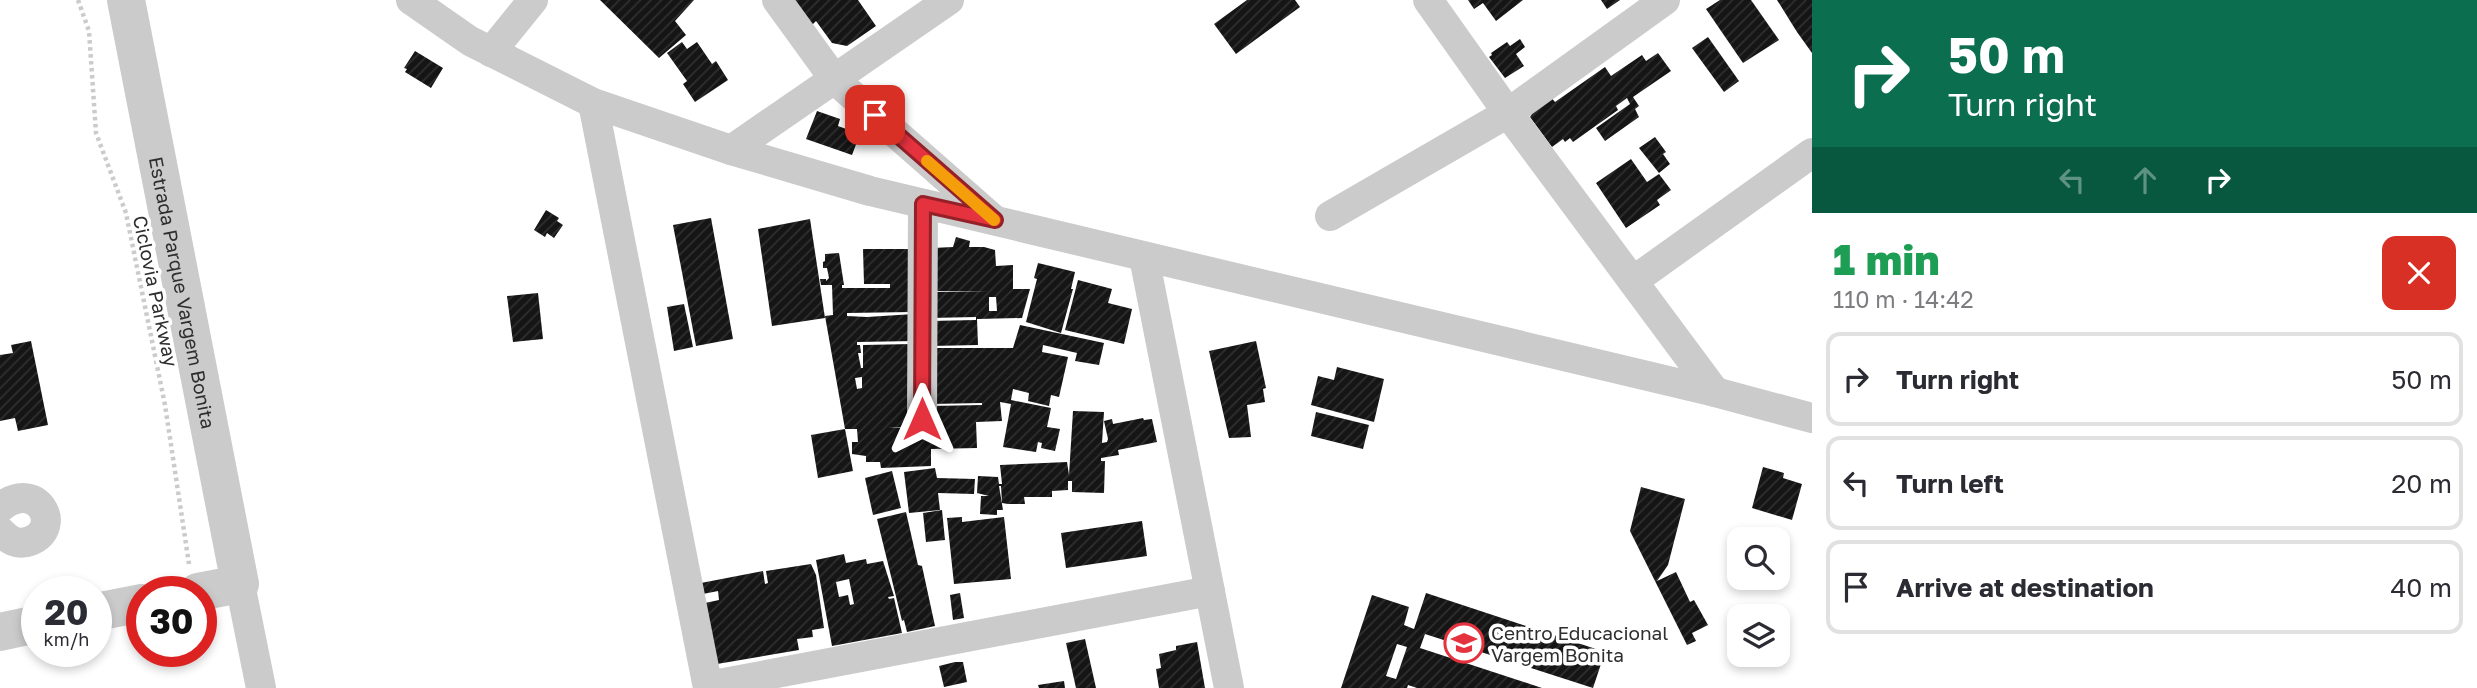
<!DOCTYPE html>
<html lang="en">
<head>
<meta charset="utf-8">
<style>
	:root { --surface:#fff; --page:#f2f2f3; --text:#2b2b33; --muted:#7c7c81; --line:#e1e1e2 }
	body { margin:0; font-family:"Golos Text",sans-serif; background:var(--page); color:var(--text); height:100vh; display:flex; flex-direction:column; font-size:26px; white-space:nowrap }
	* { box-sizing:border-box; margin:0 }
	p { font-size:23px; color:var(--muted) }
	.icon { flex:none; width:38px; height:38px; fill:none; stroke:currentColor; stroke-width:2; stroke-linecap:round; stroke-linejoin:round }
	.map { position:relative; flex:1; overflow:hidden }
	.side { display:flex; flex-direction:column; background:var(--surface); width:665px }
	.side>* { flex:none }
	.hud { background:#0b6e4f; color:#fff; overflow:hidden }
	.fabs { position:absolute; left:1727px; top:527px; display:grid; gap:14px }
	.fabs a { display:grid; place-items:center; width:63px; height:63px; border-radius:14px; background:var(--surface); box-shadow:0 4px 10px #0003; font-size:35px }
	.speed { position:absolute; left:21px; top:576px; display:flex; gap:14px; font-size:35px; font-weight:700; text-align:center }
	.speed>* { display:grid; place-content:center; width:91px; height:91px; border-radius:50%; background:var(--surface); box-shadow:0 4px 10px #0003; line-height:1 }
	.speed small { font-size:18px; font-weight:400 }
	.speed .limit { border:10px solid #d22; background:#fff; color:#111 }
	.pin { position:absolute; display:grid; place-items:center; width:60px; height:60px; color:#fff; margin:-30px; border-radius:14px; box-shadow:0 4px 10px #0006 }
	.me { position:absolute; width:77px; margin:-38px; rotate:0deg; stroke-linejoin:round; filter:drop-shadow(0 0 5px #0008) }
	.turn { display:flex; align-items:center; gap:24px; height:147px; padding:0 21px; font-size:32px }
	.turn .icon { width:91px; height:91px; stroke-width:2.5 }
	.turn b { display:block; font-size:49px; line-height:60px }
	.lanes { display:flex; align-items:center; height:66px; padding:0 21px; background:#0003; justify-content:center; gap:35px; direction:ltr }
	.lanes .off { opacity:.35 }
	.round { display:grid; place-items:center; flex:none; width:74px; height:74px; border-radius:14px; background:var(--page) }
	.headline { display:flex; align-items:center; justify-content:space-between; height:119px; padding:0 21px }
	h1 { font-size:42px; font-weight:800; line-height:52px; color:#1e9e55 }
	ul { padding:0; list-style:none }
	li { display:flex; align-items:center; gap:21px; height:94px; margin:0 14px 10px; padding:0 7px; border:4px solid var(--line); border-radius:14px }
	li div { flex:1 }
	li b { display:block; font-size:26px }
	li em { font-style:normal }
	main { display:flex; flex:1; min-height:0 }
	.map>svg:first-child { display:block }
	.building { fill:url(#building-hatch); fill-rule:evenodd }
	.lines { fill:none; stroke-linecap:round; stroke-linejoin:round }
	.path { stroke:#cbcbcb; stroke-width:4.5; stroke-dasharray:3.5 3.5; stroke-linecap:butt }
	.minor { stroke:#cbcbcb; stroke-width:30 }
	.tertiary { stroke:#cbcbcb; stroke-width:38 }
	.route-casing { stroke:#942028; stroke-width:18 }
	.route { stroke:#e4323e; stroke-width:12 }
	.slow { stroke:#f59e0b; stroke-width:12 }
	.labels { text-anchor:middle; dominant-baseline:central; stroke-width:7; stroke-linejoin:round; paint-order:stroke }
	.street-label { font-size:19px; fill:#2e2e2e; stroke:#fff }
	.poi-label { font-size:19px; fill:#2e2e2e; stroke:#fff; text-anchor:start }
</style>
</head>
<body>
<main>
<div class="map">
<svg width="1812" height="688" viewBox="0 0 1812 688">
	<defs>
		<pattern id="building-hatch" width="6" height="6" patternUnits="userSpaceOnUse" patternTransform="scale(1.75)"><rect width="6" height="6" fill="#151515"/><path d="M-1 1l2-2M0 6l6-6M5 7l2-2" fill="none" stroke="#2f2f2f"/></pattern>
	</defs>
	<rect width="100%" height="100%" fill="#fff"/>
	<g class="building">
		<polygon points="600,0 694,0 675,21 686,35 659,58"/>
		<polygon points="794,0 858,0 876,26 847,46 832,43 816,21 812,25"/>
		<polygon points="1247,0 1295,0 1300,7 1236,54 1214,24"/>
		<polygon points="1468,0 1523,0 1496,21 1483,3 1474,9"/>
		<polygon points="1601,0 1620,0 1607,9"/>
		<polygon points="1720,0 1751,0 1779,40 1743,63 1706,9"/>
		<polygon points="1777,0 1812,0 1812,53 1797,32"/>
		<polygon points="1708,37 1739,81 1724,92 1692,48"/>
		<polygon points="1520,39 1525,47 1516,54 1524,66 1505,78 1489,57 1492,55 1491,53 1507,42 1510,46"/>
		<polygon points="682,42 687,49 697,42 712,64 716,61 728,80 695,102 683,84 687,81 667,53"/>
		<polygon points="415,51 443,68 431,88 405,72 407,69 404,68"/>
		<polygon points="1658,53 1671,71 1633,97 1639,106 1635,109 1639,117 1605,141 1596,128 1630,104 1627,98 1616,106 1618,110 1573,142 1570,138 1565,142 1563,139 1552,147 1530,117 1536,107 1550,96 1555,102 1605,67 1611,76 1642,55 1646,61"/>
		<polygon points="817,111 840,119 838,126 860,134 852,155 806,139"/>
		<polygon points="1655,137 1666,152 1663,154 1670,164 1659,173 1639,148"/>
		<polygon points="1631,159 1647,182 1659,174 1671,190 1657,200 1660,205 1626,228 1596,183"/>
		<polygon points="546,210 559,218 557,221 563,225 554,238 547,233 545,237 534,230"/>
		<polygon points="711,218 733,339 696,346 673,225"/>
		<polygon points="810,219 825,318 772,326 758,229"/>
		<path d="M956 237 970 241 969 247H984L995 250 996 266 1013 265V289H1030L1022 318 977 319 978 345 931 346 930 321 976 320V317L930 318V292L989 291H933L932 248 953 247ZM989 297H996L997 311H989Z"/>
		<path d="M863 249H910L912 312 847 313V316L867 317 914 314 915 341 857 342V345H860L861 353H858L861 368H863V345L912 344 914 426 888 428 930 427 931 438V406L982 405V403L931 404V348H1013L1020 325 1104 343 1099 365 1075 361 1077 353 1043 345 1042 352 1068 357 1059 397 1051 395 1049 406 1028 401 1029 393 1013 389 1011 400 1051 408 1047 427 1060 429 1055 451 1041 448 1042 443 1038 442 1036 452 1003 447 1011 404 1000 402 1002 421 976 422 977 448 931 449V466L881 468 880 462H866V456L852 454V442H858L857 429H845L853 471 818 478 811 435 845 429 825 316 833 315 832 285H821L820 279H826V281L829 278 827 268H823V262L825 261V254L839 253 844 285H842V288H890V284H864ZM862 377V388L857 389 855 378Z"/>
		<polygon points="1038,263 1075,272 1071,289 1073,289 1061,333 1026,322 1037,279 1034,278"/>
		<polygon points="1078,280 1112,289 1108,303 1132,309 1124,344 1065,330"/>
		<polygon points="538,293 543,339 513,342 507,296"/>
		<polygon points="684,304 693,347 674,351 667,307"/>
		<polygon points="31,341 48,425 18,431 15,418 0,421 0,355 13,353 11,345"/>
		<polygon points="1256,341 1266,388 1263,389 1265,402 1247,405 1251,437 1229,438 1209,351"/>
		<polygon points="1337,367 1384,379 1374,422 1311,405 1318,376 1334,380"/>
		<polygon points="1073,411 1104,412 1102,443 1107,442 1108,439 1104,421 1112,419 1113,424 1143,418 1144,420 1152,419 1157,442 1118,450 1119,455 1101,458 1101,461 1105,461 1104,493 1072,492 1072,481 1068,481 1068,490 1052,491 1052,497 1024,497 1025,504 1008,504 1002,503 1001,486 999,486 1003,510 997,510 997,515 980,514 981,496 989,496 977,493 978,476 998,477 999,484 1002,484 1000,465 1067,462 1069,475"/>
		<polygon points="1316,412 1369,425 1363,449 1311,436"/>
		<polygon points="1763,467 1784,473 1783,478 1802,484 1792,520 1752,508"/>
		<polygon points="935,468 937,478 975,479 974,494 938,493 940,510 909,513 904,472"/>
		<polygon points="892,471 901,508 873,515 865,478"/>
		<polygon points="1641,487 1685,499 1668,565 1657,581 1676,572 1690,602 1694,600 1708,625 1692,633 1696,641 1687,645 1630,531"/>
		<polygon points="942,510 945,540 926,542 923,513"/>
		<polygon points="906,512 918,565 922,566 935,626 907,632 904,620 902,621 877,519"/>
		<polygon points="962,517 962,522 1004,517 1011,579 954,584 947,518"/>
		<polygon points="1142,521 1147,556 1066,568 1061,533"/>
		<path d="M844 554 846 563 866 559 867 564 883 561 894 596 888 597 889 599 894 598 902 633 832 646 816 560ZM849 579 854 604 850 605 848 595 839 597 836 582Z"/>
		<polygon points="811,564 816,575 824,628 812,630 813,637 797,639 799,650 717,664 705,603 719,600 718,591 703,594 701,583 763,571 765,584 768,583 766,571"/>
		<polygon points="960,593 964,618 953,620 950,595"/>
		<path d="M1426 593 1605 652 1593 688 1425 634 1420 648 1542 688H1417L1408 685 1407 688H1341L1372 595 1409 607 1404 625 1414 629ZM1397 644 1407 647 1396 679 1386 676Z"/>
		<polygon points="1085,639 1096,688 1076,688 1066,643"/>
		<polygon points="1197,642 1205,688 1159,688 1156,669 1161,668 1159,654 1176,650 1176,646"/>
		<polygon points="955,662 963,662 967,682 944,687 939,666"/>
		<polygon points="1064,681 1065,688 1039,688 1038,685"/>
	</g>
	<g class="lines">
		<polyline class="path" points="78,0 89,31 96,133 126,213 165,405 189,564"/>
		<g class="minor">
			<polyline points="411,0 470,41 593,103 731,150 870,191 1715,392 1812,418"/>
			<polyline points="777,0 835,80 992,218"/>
			<polyline points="1428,0 1508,113 1715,392"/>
			<polyline points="491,52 533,0"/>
			<polyline points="593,103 708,688"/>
			<polyline points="731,150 949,0"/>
			<polyline points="1330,216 1508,113 1665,0"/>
			<polyline points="1144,257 1229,688"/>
			<polyline points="1633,281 1812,153"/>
			<polyline points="922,419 923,204"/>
			<path d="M0 508C36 477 65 527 30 541 17 546 9 540 0 531"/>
			<polyline points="240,584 261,688"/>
			<polyline points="708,686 1210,591"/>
		</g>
		<g class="tertiary">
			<path id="s1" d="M126 0 240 584 198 592"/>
			<polyline points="96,612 142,603"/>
			<polyline points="0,632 37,624"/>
		</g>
	</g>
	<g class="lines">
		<g class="route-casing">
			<polyline id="route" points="875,115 995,220 923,204 922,419"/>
		</g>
		<use href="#route" class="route"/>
		<polyline class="slow" points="927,161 994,220"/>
	</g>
	<defs>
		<g id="school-ring" transform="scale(2.0125)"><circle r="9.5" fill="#fff" stroke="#e4323e" stroke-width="1.5"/><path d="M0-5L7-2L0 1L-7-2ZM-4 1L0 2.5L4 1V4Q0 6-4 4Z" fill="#e4323e"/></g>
	</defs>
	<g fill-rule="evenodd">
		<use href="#school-ring" x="1464" y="643"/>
	</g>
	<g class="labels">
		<g class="street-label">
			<text transform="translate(156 291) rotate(78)">Ciclovia Parkway</text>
			<text stroke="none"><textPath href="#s1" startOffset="298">Estrada Parque Vargem Bonita</textPath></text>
		</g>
		<g class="poi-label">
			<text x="1491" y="632">Centro Educacional<tspan x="1491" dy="22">Vargem Bonita</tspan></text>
		</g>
	</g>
</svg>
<div class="fabs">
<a><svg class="icon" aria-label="search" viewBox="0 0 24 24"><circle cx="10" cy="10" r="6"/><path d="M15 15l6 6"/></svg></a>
<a><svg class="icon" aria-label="layers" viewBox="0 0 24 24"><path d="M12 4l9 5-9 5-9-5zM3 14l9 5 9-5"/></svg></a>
</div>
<div class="speed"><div>20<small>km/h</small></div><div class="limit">30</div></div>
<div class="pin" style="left:875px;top:115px;background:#d93025"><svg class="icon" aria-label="arrive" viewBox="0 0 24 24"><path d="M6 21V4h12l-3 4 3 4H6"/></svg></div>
<svg class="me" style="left:922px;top:419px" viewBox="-20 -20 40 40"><path d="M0-17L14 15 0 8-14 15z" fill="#e4323e" stroke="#fff" stroke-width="4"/></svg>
</div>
<section class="side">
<div class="hud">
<div class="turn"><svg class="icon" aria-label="right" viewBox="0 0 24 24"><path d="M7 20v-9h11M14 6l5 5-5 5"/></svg><div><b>50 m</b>Turn right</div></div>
<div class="lanes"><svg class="icon off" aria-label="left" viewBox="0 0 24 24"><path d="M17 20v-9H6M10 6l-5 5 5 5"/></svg><svg class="icon off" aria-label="ahead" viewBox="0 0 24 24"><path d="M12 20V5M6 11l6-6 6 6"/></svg><svg class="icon" aria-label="right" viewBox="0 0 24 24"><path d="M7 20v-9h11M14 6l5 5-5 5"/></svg></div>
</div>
<div class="headline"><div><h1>1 min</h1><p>110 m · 14:42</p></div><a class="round" style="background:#d93025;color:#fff"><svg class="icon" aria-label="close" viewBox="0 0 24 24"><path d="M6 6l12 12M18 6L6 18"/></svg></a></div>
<ul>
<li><svg class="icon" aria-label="right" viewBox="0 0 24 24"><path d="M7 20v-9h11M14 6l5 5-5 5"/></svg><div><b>Turn right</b></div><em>50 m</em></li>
<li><svg class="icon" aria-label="left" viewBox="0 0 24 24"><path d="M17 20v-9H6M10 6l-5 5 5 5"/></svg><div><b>Turn left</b></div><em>20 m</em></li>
<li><svg class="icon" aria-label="arrive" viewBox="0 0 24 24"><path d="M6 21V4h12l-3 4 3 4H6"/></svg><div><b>Arrive at destination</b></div><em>40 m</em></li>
</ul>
</section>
</main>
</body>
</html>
